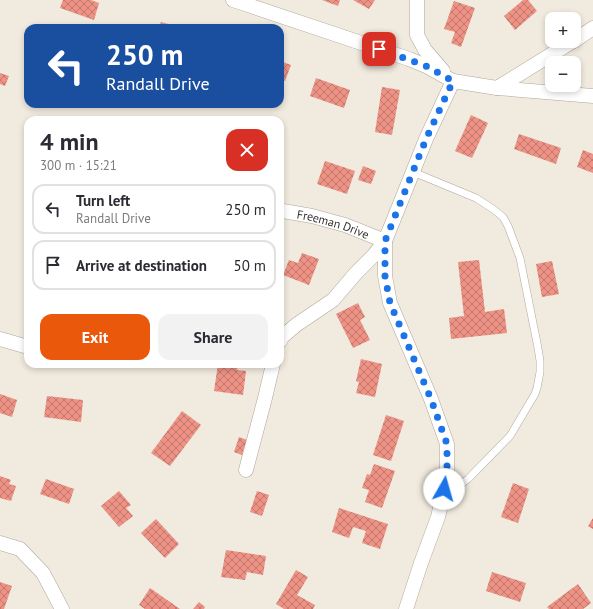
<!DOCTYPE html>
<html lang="en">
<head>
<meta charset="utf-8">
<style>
	:root { --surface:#fff; --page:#f2f2f3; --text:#2b2b33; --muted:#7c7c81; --line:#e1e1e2; --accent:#ea580c }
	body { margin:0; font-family:"PT Sans",sans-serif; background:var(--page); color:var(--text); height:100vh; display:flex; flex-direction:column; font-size:15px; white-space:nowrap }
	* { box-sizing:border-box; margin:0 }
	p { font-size:13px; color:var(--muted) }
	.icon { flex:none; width:22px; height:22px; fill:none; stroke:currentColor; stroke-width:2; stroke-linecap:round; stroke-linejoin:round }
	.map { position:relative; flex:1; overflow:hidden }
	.side { position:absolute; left:24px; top:116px; width:260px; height:252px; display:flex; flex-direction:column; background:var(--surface); border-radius:12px; box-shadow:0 2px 6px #0003 }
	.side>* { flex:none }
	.hud { position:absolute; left:24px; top:24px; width:260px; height:84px; border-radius:12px; box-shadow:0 2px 6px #0003; background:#1a4fa0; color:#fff; overflow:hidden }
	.buttons { position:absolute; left:545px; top:12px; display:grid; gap:8px }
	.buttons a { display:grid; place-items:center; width:36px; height:36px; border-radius:8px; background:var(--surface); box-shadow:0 2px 6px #0003; font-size:20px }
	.pin { position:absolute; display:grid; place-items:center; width:34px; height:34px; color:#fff; margin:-17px; border-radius:8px; box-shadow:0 2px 6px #0006 }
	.me { position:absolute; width:44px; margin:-22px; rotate:7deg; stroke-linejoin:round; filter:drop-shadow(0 0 3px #0008) }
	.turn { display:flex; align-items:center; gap:14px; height:84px; padding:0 16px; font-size:18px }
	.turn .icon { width:52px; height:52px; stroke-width:2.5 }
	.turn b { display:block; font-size:28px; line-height:34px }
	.round { display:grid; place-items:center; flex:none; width:42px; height:42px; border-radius:12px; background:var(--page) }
	.head { display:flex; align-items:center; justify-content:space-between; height:68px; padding:0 16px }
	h1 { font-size:24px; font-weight:600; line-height:30px }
	.primary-button { display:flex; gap:8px; margin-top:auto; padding:8px 16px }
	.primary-button a { flex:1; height:46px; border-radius:12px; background:var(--accent); color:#fff; font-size:16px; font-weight:600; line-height:46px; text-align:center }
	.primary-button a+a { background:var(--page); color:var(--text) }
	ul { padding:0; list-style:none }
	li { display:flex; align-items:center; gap:12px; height:50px; margin:0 8px 6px; padding:0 8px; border:2px solid var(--line); border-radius:12px }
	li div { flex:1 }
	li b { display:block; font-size:15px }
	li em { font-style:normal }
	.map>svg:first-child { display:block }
	.building { fill:url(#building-cross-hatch) }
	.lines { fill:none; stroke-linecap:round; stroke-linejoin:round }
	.service-casing { stroke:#aea79c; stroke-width:8 }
	.minor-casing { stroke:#aea79c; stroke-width:15 }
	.service { stroke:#fff; stroke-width:7 }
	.minor { stroke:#fff; stroke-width:14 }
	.route { stroke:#1a73e8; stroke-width:7; stroke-dasharray:0 12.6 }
	.labels { text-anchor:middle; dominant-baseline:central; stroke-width:3; stroke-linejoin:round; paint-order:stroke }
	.street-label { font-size:12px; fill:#33302b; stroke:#fff }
</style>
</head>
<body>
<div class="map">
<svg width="593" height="609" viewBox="0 0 593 609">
	<defs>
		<pattern id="building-cross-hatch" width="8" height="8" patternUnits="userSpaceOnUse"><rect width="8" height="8" fill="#ed9285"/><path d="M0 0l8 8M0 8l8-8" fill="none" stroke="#c1786d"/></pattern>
	</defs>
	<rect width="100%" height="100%" fill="#f1eade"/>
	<g class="building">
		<polygon points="63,0 91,0 99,3 94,20 60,8"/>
		<polygon points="322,0 340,0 338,6"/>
		<polygon points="353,0 375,0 369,9"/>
		<polygon points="523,0 528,0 537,11 515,30 504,16"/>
		<polygon points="454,1 475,8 461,47 451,43 455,32 444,29"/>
		<polygon points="161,22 182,28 159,28"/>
		<polygon points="280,61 291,65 285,81 280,80"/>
		<polygon points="0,73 9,76 5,86 0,84"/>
		<polygon points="316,78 350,90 344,108 310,96"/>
		<polygon points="382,87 400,90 392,135 375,132"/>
		<polygon points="471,115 488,123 472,158 455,151"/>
		<polygon points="519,134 561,148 556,164 514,149"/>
		<polygon points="583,150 593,154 593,173 577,167"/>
		<polygon points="325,161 355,171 347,194 317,184"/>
		<polygon points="363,166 376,171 371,184 358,180"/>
		<polygon points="302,253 319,259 309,285 283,275 289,260 298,263"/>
		<polygon points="479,260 485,312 504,309 507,333 451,339 449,318 464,316 458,262"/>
		<polygon points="552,261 559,294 542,297 536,264"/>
		<polygon points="358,303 365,317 360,320 370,340 353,348 336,314"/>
		<polygon points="361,359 382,364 375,397 356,393 359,382 356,381"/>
		<polygon points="218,364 238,364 237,370 246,371 243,395 214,391"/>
		<polygon points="0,394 17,400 12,417 0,413"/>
		<polygon points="47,396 83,400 81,422 44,417"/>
		<polygon points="182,411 201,425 170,466 151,453"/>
		<polygon points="386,415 404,421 391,461 373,455"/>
		<polygon points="239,437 247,440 242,455 234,452"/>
		<polygon points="374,464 395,471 382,508 365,502 369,490 362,488 367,474 370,475"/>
		<polygon points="0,476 11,480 9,484 16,486 11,501 0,498"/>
		<polygon points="46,479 74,489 69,504 40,494"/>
		<polygon points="513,483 529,489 518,523 501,517"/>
		<polygon points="119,491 131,505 126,508 133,516 119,527 101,506"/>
		<polygon points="257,491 269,495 262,516 250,512"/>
		<polygon points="339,508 388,524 380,549 362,543 366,531 353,527 349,538 332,532"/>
		<polygon points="593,518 593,529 588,526"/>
		<polygon points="156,519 179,544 165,558 141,533"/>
		<polygon points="226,550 266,556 263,575 247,572 245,580 221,577"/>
		<polygon points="296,570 308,577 297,595 315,605 313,609 284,609 276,604"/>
		<polygon points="492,572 526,583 520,602 486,591"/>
		<polygon points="0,582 12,586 4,609 0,609"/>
		<polygon points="578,584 591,603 583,609 549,609 547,607"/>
		<polygon points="150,588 180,609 145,609 139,605"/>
		<polygon points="199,602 205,607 204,609 193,609"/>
	</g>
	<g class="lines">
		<g class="service-casing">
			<polyline id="service" points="413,172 476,198 493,209 503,217 508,226 520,258 538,348 540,361 540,372 537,388 535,394 510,436 468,479 461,484 445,489"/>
		</g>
		<g class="minor-casing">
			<g id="minor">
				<polyline points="233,0 409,59 426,66 453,81 497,88 593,96"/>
				<polyline points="417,0 417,35 425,50 443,71"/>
				<polyline points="574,41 593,28"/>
				<polyline points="497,88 573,41"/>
				<path id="s1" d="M280 212 283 211 312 216 345 225 385 241 374 255 356 273 333 300 296 325 282 337 280 341"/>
				<polyline points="0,339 28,347"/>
				<polyline points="246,470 265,398 273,364"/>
				<polyline points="0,543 20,549 43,573 62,609"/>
				<polyline points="406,609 421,563 438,517 447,478 447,444 431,399 390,303 385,276 385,241 426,139 453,81"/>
			</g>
		</g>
		<use href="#service" class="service"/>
		<use href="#minor" class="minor"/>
	</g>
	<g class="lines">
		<polyline class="route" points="379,49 426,66 453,81 426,139 385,241 385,276 390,303 431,399 447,444 447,478 444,489"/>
	</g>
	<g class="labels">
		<g class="street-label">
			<text stroke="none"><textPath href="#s1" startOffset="55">Freeman Drive</textPath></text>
		</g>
	</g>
</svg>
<div class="buttons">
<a>+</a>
<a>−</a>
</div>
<div class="pin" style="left:379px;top:49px;background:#d93025"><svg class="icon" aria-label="arrive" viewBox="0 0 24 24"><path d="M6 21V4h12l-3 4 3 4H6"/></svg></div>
<svg class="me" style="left:444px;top:489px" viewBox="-20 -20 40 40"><circle r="19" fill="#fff"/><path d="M0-13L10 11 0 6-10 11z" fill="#1a73e8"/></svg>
<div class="hud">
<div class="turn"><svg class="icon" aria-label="left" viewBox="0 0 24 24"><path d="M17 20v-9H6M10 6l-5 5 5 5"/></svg><div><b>250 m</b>Randall Drive</div></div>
</div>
<section class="side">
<div class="head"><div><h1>4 min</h1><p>300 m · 15:21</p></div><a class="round" style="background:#d93025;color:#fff"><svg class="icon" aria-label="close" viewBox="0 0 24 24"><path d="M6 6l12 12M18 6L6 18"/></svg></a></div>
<ul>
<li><svg class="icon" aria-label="left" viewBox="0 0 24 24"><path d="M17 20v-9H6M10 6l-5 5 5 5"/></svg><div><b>Turn left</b><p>Randall Drive</p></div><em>250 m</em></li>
<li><svg class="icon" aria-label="arrive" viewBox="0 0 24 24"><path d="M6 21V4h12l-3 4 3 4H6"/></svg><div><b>Arrive at destination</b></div><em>50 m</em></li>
</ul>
<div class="primary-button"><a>Exit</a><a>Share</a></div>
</section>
</div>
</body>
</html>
